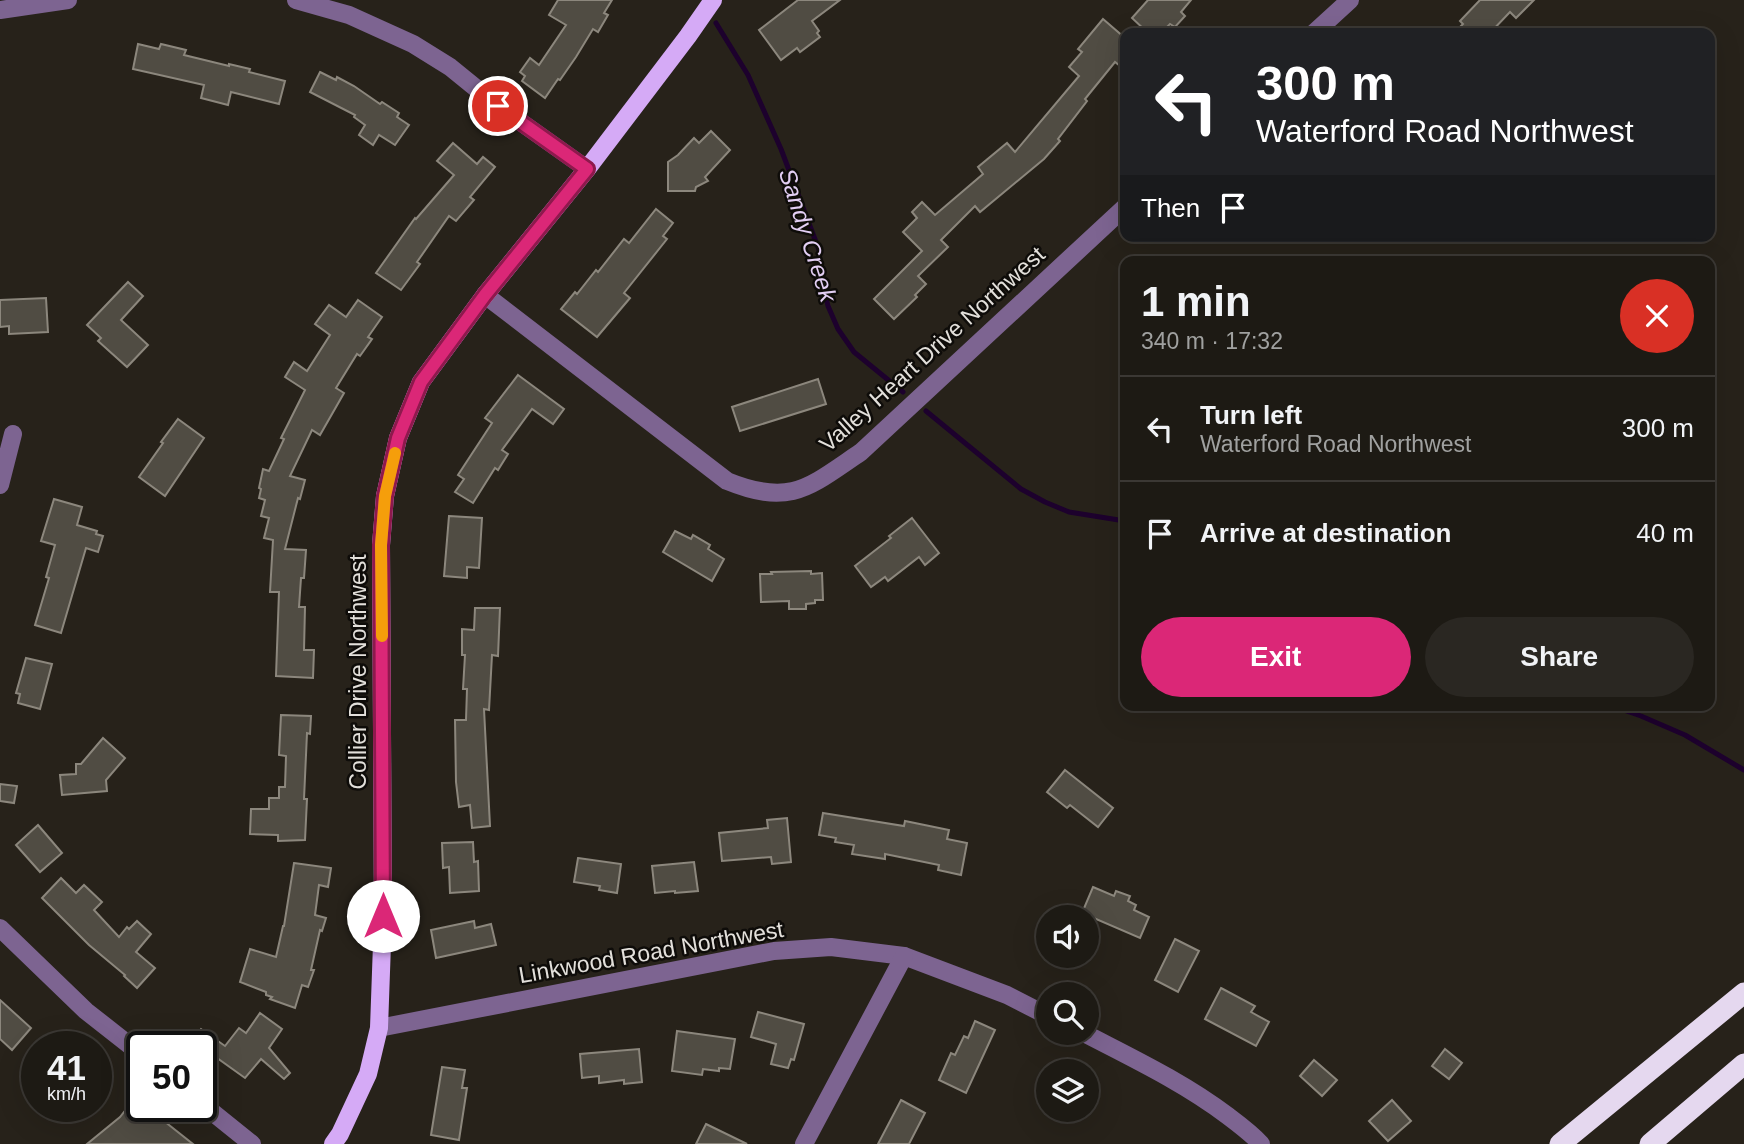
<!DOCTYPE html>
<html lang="en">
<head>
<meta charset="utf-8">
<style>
	:root { --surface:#1d1a14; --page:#2a2722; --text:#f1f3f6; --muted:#a0a1a0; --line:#3b3834; --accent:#db2777 }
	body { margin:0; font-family:Arial,sans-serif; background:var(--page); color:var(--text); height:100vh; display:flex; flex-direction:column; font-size:26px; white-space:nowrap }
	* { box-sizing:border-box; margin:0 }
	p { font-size:23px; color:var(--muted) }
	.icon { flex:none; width:38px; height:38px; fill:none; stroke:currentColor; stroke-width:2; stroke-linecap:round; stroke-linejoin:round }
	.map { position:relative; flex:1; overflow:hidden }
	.sheet { position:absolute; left:1120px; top:256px; width:595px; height:455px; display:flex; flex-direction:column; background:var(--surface); border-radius:14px; box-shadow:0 7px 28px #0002,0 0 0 2px var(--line) }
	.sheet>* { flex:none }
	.top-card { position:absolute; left:1120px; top:28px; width:595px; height:214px; border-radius:14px; box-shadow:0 7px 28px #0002,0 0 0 2px var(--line); background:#202124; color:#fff; overflow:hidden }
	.fabs { position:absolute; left:1036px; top:905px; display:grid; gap:14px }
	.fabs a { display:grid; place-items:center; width:63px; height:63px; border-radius:50%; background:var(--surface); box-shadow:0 7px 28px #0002,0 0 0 2px var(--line); font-size:35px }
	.speed { position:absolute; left:21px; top:1031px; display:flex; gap:14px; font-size:35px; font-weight:700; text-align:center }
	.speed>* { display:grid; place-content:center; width:91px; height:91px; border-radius:50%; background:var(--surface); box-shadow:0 7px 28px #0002,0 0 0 2px var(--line); line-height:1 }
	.speed small { font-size:18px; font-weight:400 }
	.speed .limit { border:4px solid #111; border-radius:10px; background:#fff; color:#111 }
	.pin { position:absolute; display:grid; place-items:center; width:60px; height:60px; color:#fff; margin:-30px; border:4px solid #fff; border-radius:50%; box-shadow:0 2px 7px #0007 }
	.me { position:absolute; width:77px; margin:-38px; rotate:0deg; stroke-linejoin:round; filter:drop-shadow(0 0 5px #0008) }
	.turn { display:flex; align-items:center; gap:24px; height:147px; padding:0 21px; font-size:32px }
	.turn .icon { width:91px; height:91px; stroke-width:2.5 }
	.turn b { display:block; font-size:49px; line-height:60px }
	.then { display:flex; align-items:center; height:66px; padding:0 21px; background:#0003; gap:14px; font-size:26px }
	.round { display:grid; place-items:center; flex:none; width:74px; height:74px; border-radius:37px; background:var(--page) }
	.overview { display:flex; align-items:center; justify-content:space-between; height:119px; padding:0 21px }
	h1 { font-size:42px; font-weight:700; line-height:52px }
	.action { display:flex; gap:14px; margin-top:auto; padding:14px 21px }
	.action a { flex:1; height:80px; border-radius:42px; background:var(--accent); color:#fff; font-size:28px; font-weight:700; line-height:80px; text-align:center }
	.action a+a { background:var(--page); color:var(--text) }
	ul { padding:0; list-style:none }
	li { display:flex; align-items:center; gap:21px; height:105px; padding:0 21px; border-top:2px solid var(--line) }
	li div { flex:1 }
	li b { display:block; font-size:26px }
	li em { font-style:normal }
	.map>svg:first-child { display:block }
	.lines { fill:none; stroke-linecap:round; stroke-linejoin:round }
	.stream { stroke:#1d012d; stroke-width:5 }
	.building { fill:#504c43; stroke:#8c877d; stroke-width:2 }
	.minor { stroke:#7d6491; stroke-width:18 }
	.major { stroke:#d5aaf6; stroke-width:18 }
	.highway { stroke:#e5d8ef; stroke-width:21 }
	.route-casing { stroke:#8e194d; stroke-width:18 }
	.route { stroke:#db2777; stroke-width:12 }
	.slow { stroke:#f59e0b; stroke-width:12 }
	.labels { text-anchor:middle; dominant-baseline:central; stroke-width:5; stroke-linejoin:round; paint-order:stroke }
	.street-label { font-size:23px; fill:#e3e0db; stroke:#0e0c09 }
	.water-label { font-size:24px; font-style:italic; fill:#e3cff4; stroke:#0e0c09 }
</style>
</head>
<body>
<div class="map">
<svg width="1744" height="1144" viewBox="0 0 1744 1144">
	<rect width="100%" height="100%" fill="#27221a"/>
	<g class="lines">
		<g class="stream">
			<polyline points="716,23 748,75 781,149 819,250 821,278 828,306 838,329 854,352 903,392"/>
			<polyline points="926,411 1021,489 1045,502 1069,512 1125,521"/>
			<polyline points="1609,705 1641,716 1685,735 1744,770"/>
		</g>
	</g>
	<g class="building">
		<polygon points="558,0 612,0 604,13 608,15 598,32 593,29 576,57 560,80 558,79 545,98 522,81 525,76 520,72 530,58 539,65 566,25 549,15"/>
		<polygon points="798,0 840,0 812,21 819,31 817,33 820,37 800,52 797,48 781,60 759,30"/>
		<polygon points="1148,0 1191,0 1181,12 1185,16 1175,27 1170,24 1161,33 1148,33 1132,18"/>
		<polygon points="1480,0 1534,0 1516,18 1510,12 1490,33 1454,33 1463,24 1460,21"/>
		<polygon points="1103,19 1125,38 1125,70 1115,62 1085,99 1087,101 1058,139 1060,141 1044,159 980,212 975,206 941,240 948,247 918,276 926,284 915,295 917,297 894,319 874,299 922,251 903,232 917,218 912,212 922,202 935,215 983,174 978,167 1007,143 1015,152 1079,76 1069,67 1082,52 1078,49"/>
		<polygon points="138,44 159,49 161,44 186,50 184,55 229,66 229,64 250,69 249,72 285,81 279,104 231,92 228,105 201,98 204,85 133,69"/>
		<polygon points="320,72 336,80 337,77 354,86 380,104 382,102 399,113 397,117 409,125 395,145 379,135 373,145 359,135 365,125 354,117 355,115 310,92"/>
		<polygon points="711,131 730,150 705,177 708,181 696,187 695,191 668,191 668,162 678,155 694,138 699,143"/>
		<polygon points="453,143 477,164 483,157 495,167 470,197 474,200 456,221 449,216 417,262 420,264 401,290 376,273 415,218 416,219 454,175 437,161"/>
		<polygon points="656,209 673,223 663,236 667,239 624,293 630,298 597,337 561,309 575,292 577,294 596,270 598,272 624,239 629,243"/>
		<polygon points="128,282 143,296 121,320 148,345 127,367 98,341 101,338 87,325"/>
		<polygon points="46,298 48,332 9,334 9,326 0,327 0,300"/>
		<polygon points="358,300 382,317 368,337 372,339 360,356 357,354 336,388 344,393 320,435 312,430 290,476 305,480 300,499 298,498 285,549 306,550 304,578 301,578 299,607 305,607 304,650 314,650 313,678 276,676 279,592 270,592 273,540 264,538 269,518 261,516 265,500 259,498 261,489 259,488 263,469 269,471 284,439 281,438 305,390 285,377 294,362 307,371 330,335 315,324 329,305 346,317"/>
		<polygon points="518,375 564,409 553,424 532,409 502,450 508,454 498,470 495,468 473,503 455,492 464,479 458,475 492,423 485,418"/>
		<polygon points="818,379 826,404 740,431 732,407"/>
		<polygon points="178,419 204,438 165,496 139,477 163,443 161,442"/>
		<polygon points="54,499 82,507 77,525 97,531 96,534 103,536 98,552 86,548 61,633 35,625 49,578 46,577 55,545 41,541"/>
		<polygon points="449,516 482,518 479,568 467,567 467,578 444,576"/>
		<polygon points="912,518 939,553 925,565 919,557 888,581 885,577 871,587 855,566 891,538 889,536"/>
		<polygon points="675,531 691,539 693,535 710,545 708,549 724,559 712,581 663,552"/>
		<polygon points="811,571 811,574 822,573 823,600 815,600 815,603 806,604 806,609 789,609 789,601 761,602 760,574 772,574 771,572"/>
		<polygon points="475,608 500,608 498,656 492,655 489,710 484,709 490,826 472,828 470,805 459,807 456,782 455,720 466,720 467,689 463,689 465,655 462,655 462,629 474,630"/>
		<polygon points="26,658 52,664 40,709 18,703 20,694 16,693"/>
		<polygon points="281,715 311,716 310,734 307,733 304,799 307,799 305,840 278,841 278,835 250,834 251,809 269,809 269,798 279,798 279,787 285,787 286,756 279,755"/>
		<polygon points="103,738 125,758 106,780 107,791 62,795 60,775 76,774 76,764 81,764"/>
		<polygon points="1065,770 1113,808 1098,827 1070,805 1067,808 1047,792"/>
		<polygon points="0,784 17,786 14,803 0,801"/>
		<polygon points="823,813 904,826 905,821 949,830 947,839 967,843 961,875 938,870 939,865 885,854 885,859 852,854 854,845 835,842 836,838 819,835"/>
		<polygon points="787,818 791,862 772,864 771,857 722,861 719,833 768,828 767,820"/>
		<polygon points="38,825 62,853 40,872 16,845"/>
		<polygon points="473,842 474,862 478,861 479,891 450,893 449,867 443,868 442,843"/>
		<polygon points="578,858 621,864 617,893 599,890 600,886 574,882"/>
		<polygon points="694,862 698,891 675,893 675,891 655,893 652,866"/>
		<polygon points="294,863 331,868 328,887 319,885 315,915 326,918 322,931 320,930 311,970 314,970 308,987 302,985 295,1008 270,999 272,997 266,995 266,992 240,982 250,949 276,957 283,926 284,926"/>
		<polygon points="61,878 76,893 84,885 102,902 94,910 119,937 127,927 129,929 137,921 151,934 136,952 155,968 137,988 124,976 125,975 89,945 42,898"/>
		<polygon points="1093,887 1114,896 1116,891 1130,896 1128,901 1136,905 1134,910 1149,917 1140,938 1082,913"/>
		<polygon points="474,921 475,928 491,924 496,945 436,958 431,930"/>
		<polygon points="1175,939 1199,951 1178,992 1155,980"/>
		<polygon points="1221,988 1255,1006 1251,1012 1269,1022 1256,1046 1205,1019"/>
		<polygon points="0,1000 31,1028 12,1050 0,1039"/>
		<polygon points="758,1012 804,1024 794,1060 791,1059 788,1068 771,1064 776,1044 751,1037"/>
		<polygon points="260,1013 282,1029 269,1048 290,1073 284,1079 261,1059 245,1078 210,1053 201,1066 201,1046 188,1046 201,1029 225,1046 239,1028 246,1033"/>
		<polygon points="975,1021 995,1030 966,1093 939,1080 951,1053 955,1055 964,1036 968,1038"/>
		<polygon points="677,1031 735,1039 730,1069 719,1068 719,1071 703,1069 702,1075 672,1071"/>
		<polygon points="639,1049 642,1082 624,1084 624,1080 599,1083 599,1076 582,1078 580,1054"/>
		<polygon points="1445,1049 1462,1063 1449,1079 1432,1066"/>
		<polygon points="1314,1060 1337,1080 1322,1096 1300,1076"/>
		<polygon points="442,1067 465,1070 462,1088 467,1088 459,1140 431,1135"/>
		<polygon points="135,1098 142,1104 142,1106 145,1106 193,1144 87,1144 120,1117"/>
		<polygon points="901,1100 925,1113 909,1144 878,1144"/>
		<polygon points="1392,1100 1411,1121 1388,1141 1369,1121"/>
		<polygon points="706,1124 747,1144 696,1144"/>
	</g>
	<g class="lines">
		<g class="minor">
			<polyline points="296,0 349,15 413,44 450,67 498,106 587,169"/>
			<polyline points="0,10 68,0"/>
			<polyline points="1314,33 1350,0"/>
			<path d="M485 295 727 481C791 507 809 487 861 452L1125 207"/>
			<polyline points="0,485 13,434"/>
			<polyline points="0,928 86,1011 142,1055"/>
			<polyline points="379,1028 774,951 831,947 904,956 1007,995 1048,1016"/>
			<path d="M1082 1032C1132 1058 1183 1082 1228 1116 1240 1125 1251 1133 1261 1144"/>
			<polyline points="201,1103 252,1144"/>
			<polyline points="804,1144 904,956"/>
		</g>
		<polyline class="major" points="333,1144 340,1134 368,1074 379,1028 383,916 381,545 385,496 398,438 421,382 485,295 587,169 688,36 713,0"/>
		<g class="highway">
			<polyline points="1560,1144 1744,993"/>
			<polyline points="1650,1144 1744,1064"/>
		</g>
	</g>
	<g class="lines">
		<g class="route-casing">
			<polyline id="route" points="383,916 381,545 385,496 398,438 421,382 485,295 587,169 498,106"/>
		</g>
		<use href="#route" class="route"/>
		<polyline class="slow" points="382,636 381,545 385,496 395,453"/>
	</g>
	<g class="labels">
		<g class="street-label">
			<text transform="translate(932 349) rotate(-42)">Valley Heart Drive Northwest</text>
			<text transform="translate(358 672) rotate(-90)">Collier Drive Northwest</text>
			<text transform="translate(651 952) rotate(-10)">Linkwood Road Northwest</text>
		</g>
		<g class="water-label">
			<text transform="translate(808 235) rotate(72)">Sandy Creek</text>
		</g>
	</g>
</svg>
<div class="fabs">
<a><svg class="icon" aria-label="sound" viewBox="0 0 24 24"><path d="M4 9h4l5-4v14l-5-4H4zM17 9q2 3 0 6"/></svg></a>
<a><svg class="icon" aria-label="search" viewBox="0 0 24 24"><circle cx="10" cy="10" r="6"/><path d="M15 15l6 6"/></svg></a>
<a><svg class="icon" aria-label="layers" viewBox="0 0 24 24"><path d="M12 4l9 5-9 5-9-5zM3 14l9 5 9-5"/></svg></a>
</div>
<div class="speed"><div>41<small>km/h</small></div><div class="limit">50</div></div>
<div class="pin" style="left:498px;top:106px;background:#d93025"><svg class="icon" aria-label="arrive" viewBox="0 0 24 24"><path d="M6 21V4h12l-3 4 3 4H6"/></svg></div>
<svg class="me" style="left:383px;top:916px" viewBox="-20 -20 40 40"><circle r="19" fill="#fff"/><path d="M0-13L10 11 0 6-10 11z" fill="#db2777"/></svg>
<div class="top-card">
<div class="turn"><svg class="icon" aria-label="left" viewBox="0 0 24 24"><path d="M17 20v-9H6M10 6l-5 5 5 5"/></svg><div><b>300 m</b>Waterford Road Northwest</div></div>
<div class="then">Then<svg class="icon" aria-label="arrive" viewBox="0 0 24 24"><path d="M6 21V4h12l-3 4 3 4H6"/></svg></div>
</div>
<section class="sheet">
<div class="overview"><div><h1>1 min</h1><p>340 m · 17:32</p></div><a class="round" style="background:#d93025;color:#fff"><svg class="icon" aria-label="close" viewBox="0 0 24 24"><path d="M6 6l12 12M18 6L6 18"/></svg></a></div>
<ul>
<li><svg class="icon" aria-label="left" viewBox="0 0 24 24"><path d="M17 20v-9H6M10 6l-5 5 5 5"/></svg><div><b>Turn left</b><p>Waterford Road Northwest</p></div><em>300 m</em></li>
<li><svg class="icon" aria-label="arrive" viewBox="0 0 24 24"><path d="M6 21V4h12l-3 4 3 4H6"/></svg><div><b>Arrive at destination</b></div><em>40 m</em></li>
</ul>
<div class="action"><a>Exit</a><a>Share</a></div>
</section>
</div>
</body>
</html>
